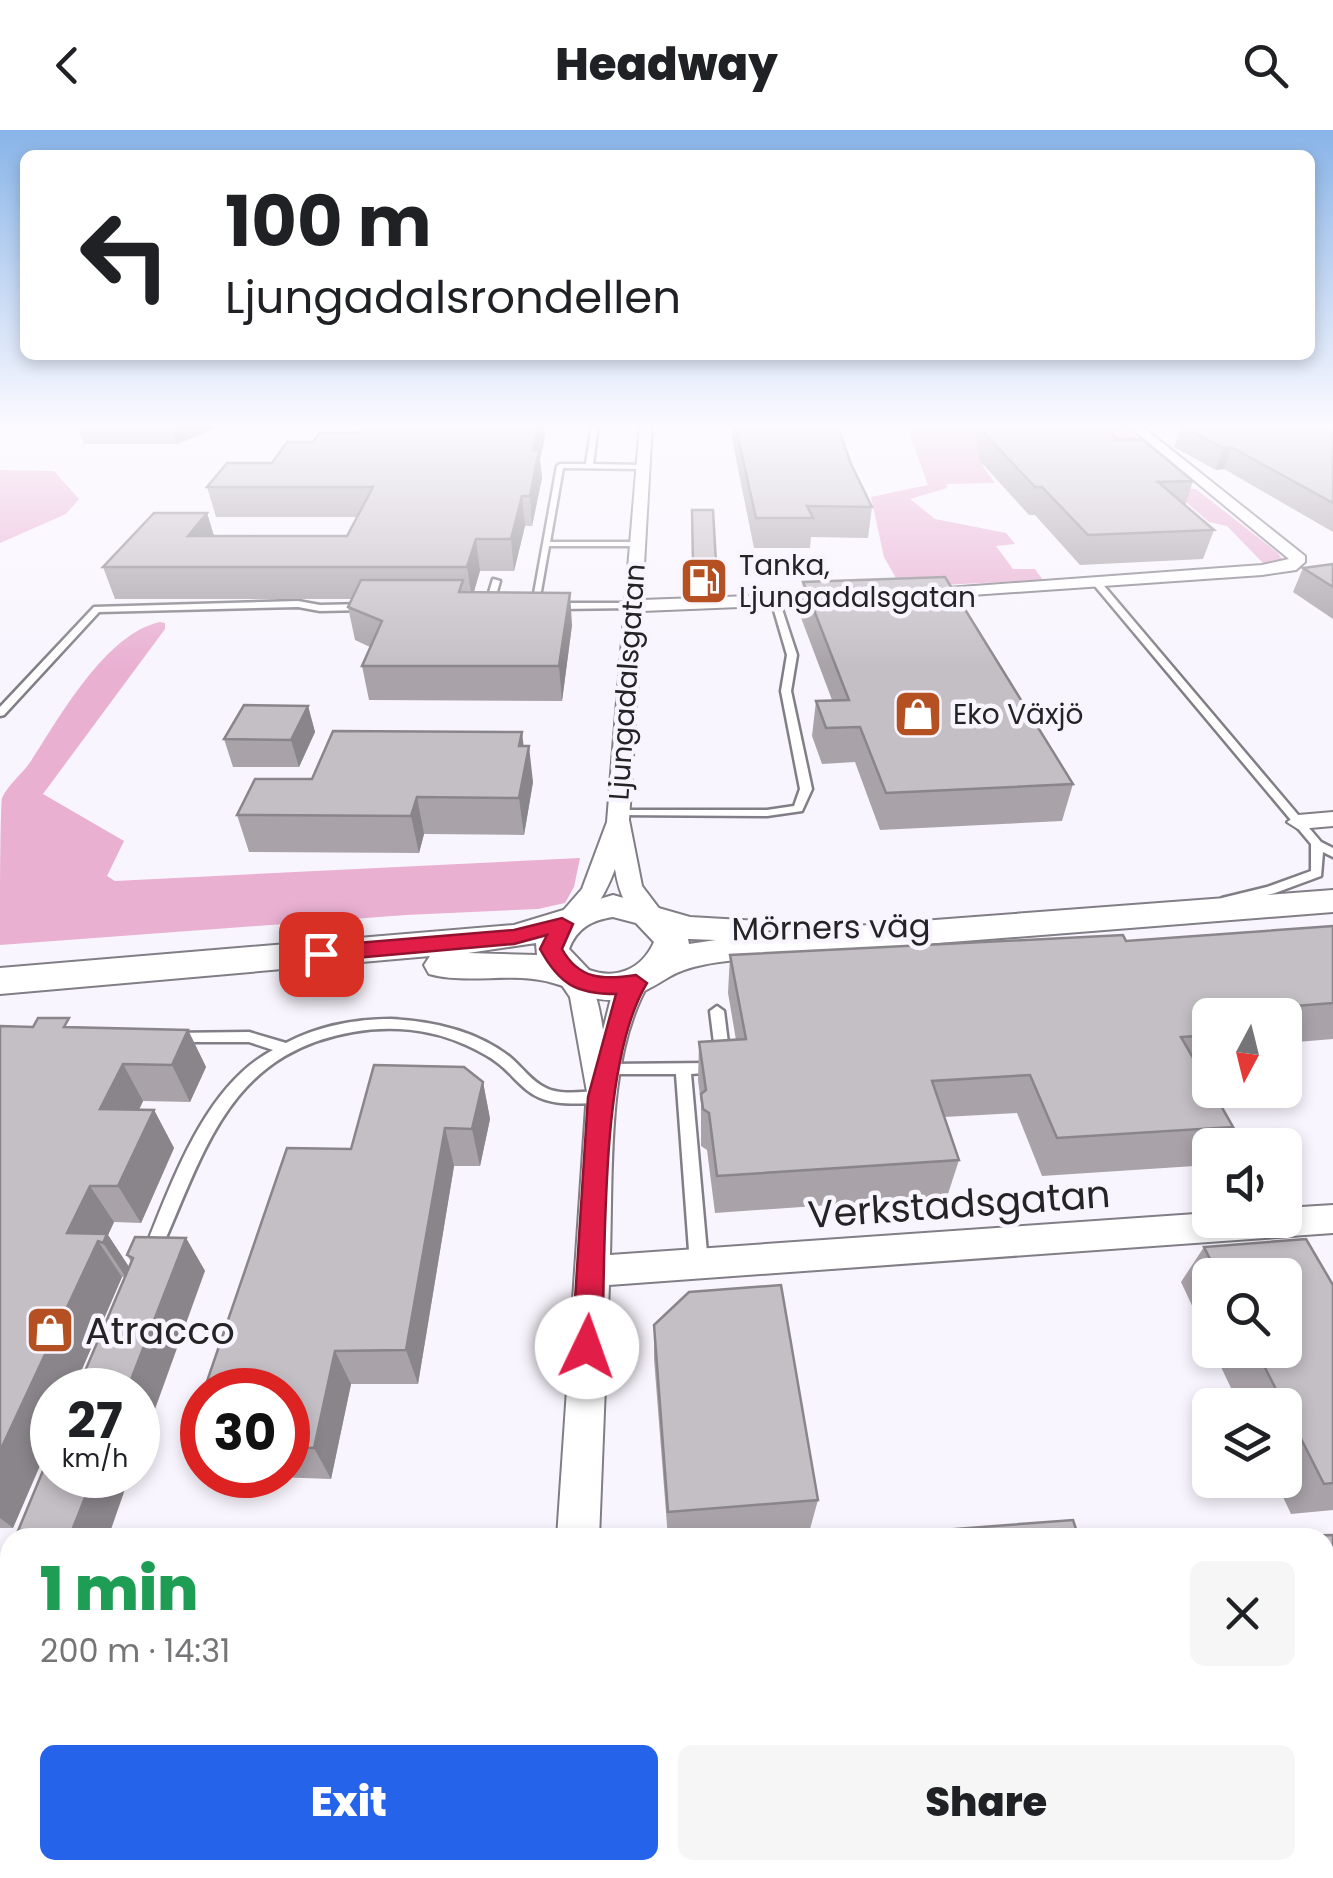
<!DOCTYPE html>
<html lang="en">
<head>
<meta charset="utf-8">
<style>
	:root { --surface:#fff; --page:#f6f6f6; --text:#202124; --muted:#757577; --accent:#2563eb }
	body { margin:0; font-family:Poppins,sans-serif; background:var(--page); color:var(--text); height:100vh; display:flex; flex-direction:column; font-size:38px; white-space:nowrap }
	* { box-sizing:border-box; margin:0 }
	p { font-size:32px; color:var(--muted) }
	.icon { flex:none; width:55px; height:55px; fill:none; stroke:currentColor; stroke-width:2; stroke-linecap:round; stroke-linejoin:round }
	.map { position:relative; flex:1; overflow:hidden }
	.panel { position:absolute; left:0px; top:1398px; width:1335px; height:352px; display:flex; flex-direction:column; background:var(--surface); border-radius:30px 30px 0 0; box-shadow:0 5px 15px #0003 }
	.panel>* { flex:none }
	.guide { position:absolute; left:20px; top:20px; width:1295px; height:210px; border-radius:15px; box-shadow:0 5px 15px #0003; background:#fff; color:var(--text); overflow:hidden }
	.needle { width:65px; rotate:187deg }
	.tools { position:absolute; left:1192px; top:868px; display:grid; gap:20px }
	.tools a { display:grid; place-items:center; width:110px; height:110px; border-radius:15px; background:var(--surface); box-shadow:0 5px 15px #0003; font-size:50px }
	.speed { position:absolute; left:30px; top:1238px; display:flex; gap:20px; font-size:50px; font-weight:700; text-align:center }
	.speed>* { display:grid; place-content:center; width:130px; height:130px; border-radius:50%; background:var(--surface); box-shadow:0 5px 15px #0003; line-height:1 }
	.speed small { font-size:25px; font-weight:400 }
	.speed .limit { border:15px solid #d22; background:#fff; color:#111 }
	.pin { position:absolute; display:grid; place-items:center; width:85px; height:85px; color:#fff; margin:-42px; border-radius:20px; box-shadow:0 5px 15px #0006 }
	.me { position:absolute; width:110px; margin:-55px; rotate:3deg; stroke-linejoin:round; filter:drop-shadow(0 0 8px #0008) }
	.turn { display:flex; align-items:center; gap:35px; height:210px; padding:0 40px; font-size:45px }
	.turn .icon { width:130px; height:130px; stroke-width:2.5 }
	.turn b { display:block; font-size:70px; line-height:85px }
	.round { display:grid; place-items:center; flex:none; width:105px; height:105px; border-radius:15px; background:var(--page) }
	.head { display:flex; align-items:center; justify-content:space-between; height:170px; padding:0 40px }
	h1 { font-size:60px; font-weight:800; line-height:75px; color:#1e9e55 }
	.action { display:flex; gap:20px; margin-top:auto; padding:20px 40px }
	.action a { flex:1; height:115px; border-radius:15px; background:var(--accent); color:#fff; font-size:40px; font-weight:800; line-height:115px; text-align:center }
	.action a+a { background:var(--page); color:var(--text) }
	header { display:flex; justify-content:space-between; align-items:center; height:130px; padding:0 40px; background:var(--surface); font-size:45px; font-weight:800 }
	.map>svg:first-child { display:block }
	.green { fill:#e9b0d2 }
	.lines { fill:none; stroke-linecap:round; stroke-linejoin:round }
	.service-casing { stroke:#817e86; stroke-width:5 }
	.minor-casing { stroke:#817e86; stroke-width:4 }
	.secondary-casing { stroke:#817e86; stroke-width:4 }
	.service { fill:#fff; fill-rule:evenodd }
	.minor { fill:#fff; fill-rule:evenodd }
	.secondary { fill:#fff; fill-rule:evenodd }
	.wall { fill:#a9a3a9 }
	.shaded-wall { fill:#89858a }
	.building { fill:#c4bec5; stroke:#89858a; stroke-width:2.5 }
	.route { fill:#e11d48; stroke:#92132f; stroke-width:2.5 }
	.labels { text-anchor:middle; dominant-baseline:central; stroke-width:9; stroke-linejoin:round; paint-order:stroke }
	.far-poi-label { font-size:28px; fill:#242326; stroke:#f9f5fe; text-anchor:start }
	.far-street-label { font-size:28px; fill:#242326; stroke:#f9f5fe }
	.street-label { font-size:32px; fill:#242326; stroke:#f9f5fe }
	.near-street-label { font-size:38px; fill:#242326; stroke:#f9f5fe }
	.near-poi-label { font-size:38px; fill:#242326; stroke:#f9f5fe; text-anchor:start }
</style>
</head>
<body>
<header><svg class="icon" aria-label="back" viewBox="0 0 24 24"><path d="M15 5l-7 7 7 7"/></svg>Headway<svg class="icon" aria-label="search" viewBox="0 0 24 24"><circle cx="10" cy="10" r="6"/><path d="M15 15l6 6"/></svg></header>
<div class="map">
<svg width="1333" height="1748" viewBox="0 0 1333 1748">
	<rect width="100%" height="100%" fill="#f9f5fe"/>
	<g class="green">
		<polygon points="906,294 1123,294 1189,359 1196,359 1278,423 1285,433 1264,434 1227,396 1209,392 1137,330 982,335 995,353 946,354 947,358 910,369 935,389 1006,403 1015,414 996,416 1013,439 1035,439 1043,450 901,457 884,427 871,367 928,355"/>
		<polygon points="0,340 54,341 79,369 66,384 0,413"/>
		<path d="M160 492 165 493V499L43 664 124 711 107 746 115 751 580 728 574 757 565 773 538 779 406 785 0 815C0 792 0 681 2 668 8 655 22 644 31 631 59 588 106 503 160 492Z"/>
	</g>
	<g class="lines">
		<g class="service-casing">
			<g id="service">
				<polygon points="592,294 598,294 593,334 642,335 645,337 642,339 563,338 550,412 637,412 641,414 637,416 549,416 540,467 533,469 557,336 560,334 586,334"/>
				<polygon points="493,449 500,451 493,476 489,479 485,476"/>
				<polygon points="1094,451 1100,451 1321,712 1333,718 1333,727 1323,722 1321,746 1275,763 1226,775 1222,774 1220,771 1222,768 1267,757 1311,741 1311,714 1094,455"/>
				<polygon points="775,467 779,470 797,525 791,561 812,659 802,681 767,686 614,685 614,681 618,680 767,680 794,676 800,659 781,561 787,525 771,470"/>
				<polygon points="298,471 320,475 365,474 369,477 365,480 320,481 298,477 99,482 4,585 0,586 0,577 94,477"/>
				<polygon points="631,473 635,476 634,478 557,479 553,476 557,473"/>
				<polygon points="717,876 724,881 730,929 728,933 718,933 716,929 710,881"/>
				<path d="M391 889C432 891 477 901 510 927 522 937 532 952 546 958 562 966 584 961 601 961L606 963 608 967 606 971 601 973C581 973 559 976 540 968 523 961 513 945 499 934 489 926 477 920 466 915 431 899 391 895 353 902 226 924 204 1025 158 1126L152 1128 146 1126 144 1121C172 1053 204 956 273 920L249 912H174L169 911 167 907 169 903 249 902 286 913C318 896 356 889 391 889Z"/>
				<polygon points="712,933 717,934 719,938 717,942 691,944 708,1134 705,1139 699,1141 693,1139 690,1134 676,944 608,944 603,943 601,939 603,935 608,934"/>
			</g>
		</g>
		<g class="minor-casing">
			<g id="minor">
				<path d="M640 294H652L642 470 837 463 846 468 837 473 642 481 629 690 642 756 664 785 651 793C626 786 619 762 615 739 607 760 592 792 568 798L555 790 582 759 607 692Z"/>
				<polygon points="1126,294 1139,294 1305,426 1305,432 1296,440 1262,445 914,469 914,461 920,460 1262,435 1289,429"/>
				<polygon points="1333,682 1333,696 1298,699 1287,692 1298,685"/>
				<path d="M568 836C595 843 599 876 603 900L611 868 626 846H646L649 853C606 926 613 1041 610 1125L1210 1083V1090H1285V1078L1333 1075V1103L609 1155 599 1408H557L587 962 570 867 555 845 559 838Z"/>
				<rect x="552" y="1740" width="50" height="8"/>
			</g>
		</g>
		<g class="secondary-casing">
			<path id="secondary" d="M1333 760V782L760 827C732 831 694 832 669 847 651 858 635 868 612 870 590 871 573 858 553 853 513 841 469 855 429 844L424 835 430 826 0 864V838L514 795 613 765 690 787 759 791 764 799 762 803ZM613 787 636 793 654 812C642 839 617 850 589 840L569 819C577 798 592 790 613 787ZM688 809H690L716 810 689 814ZM536 813 537 825 468 823Z"/>
		</g>
		<use href="#service" class="service"/>
		<use href="#minor" class="minor"/>
		<use href="#secondary" class="secondary"/>
	</g>
	<g class="wall">
		<polygon points="34,294 227,294 177,314 84,314 77,294"/>
		<polygon points="732,294 837,294 851,334 872,377 868,408 811,407 810,418 754,418 732,309"/>
		<polygon points="973,294 1108,294 1116,310 1193,351 1185,376 1214,400 1203,429 1080,435 1035,385 1029,385 980,331"/>
		<polygon points="1333,294 1333,402 1224,339 1216,340 1174,317 1181,297"/>
		<polygon points="545,308 540,329 542,348 532,396 525,396 514,441 480,441 473,462 572,495 562,571 369,570 362,536 370,517 355,510 348,477 352,469 115,469 103,437 207,383 214,406 347,406 357,387 216,387 207,357 272,333 313,312"/>
		<polygon points="692,380 716,433 715,457 693,457"/>
		<polygon points="1333,434 1333,489 1293,462 1303,438"/>
		<polygon points="803,452 1073,654 1062,691 880,700 855,632 822,634 812,606 816,571 832,570 800,485"/>
		<polygon points="308,576 315,602 299,637 233,637 224,609"/>
		<polygon points="523,616 533,652 524,705 424,704 419,723 249,722 237,685 312,649"/>
		<polygon points="1333,796 1333,909 1285,913 1285,885 1210,885 1210,941 1201,942 1233,997 1222,1015 1210,1015 1210,1035 1042,1046 1017,983 944,987 959,1030 947,1067 715,1083 707,1020 701,1016 701,974 698,950 699,912 736,910 728,863 730,825 1126,811"/>
		<polygon points="0,896 188,900 206,937 190,972 143,971 139,980 154,980 174,1018 141,1093 114,1092 108,1105 129,1137 131,1132 127,1125 186,1108 205,1141 122,1147 13,1398 0,1398"/>
		<polygon points="483,952 490,989 480,1036 454,1036 418,1254 351,1254 331,1349 222,1345 288,1345 288,1260 351,1019"/>
		<polygon points="1204,1117 1333,1155 1333,1380 1291,1384 1275,1350 1285,1350 1285,1275 1239,1275 1213,1220 1285,1220 1285,1145 1210,1145 1210,1214 1181,1152"/>
		<polygon points="654,1195 818,1370 810,1399 710,1408 668,1408 654,1229"/>
		<polygon points="202,1265 202,1335 186,1313"/>
		<polygon points="1333,1405 1333,1636 1325,1615 1325,1408 1287,1408 1289,1406"/>
		<polygon points="10,1419 10,1651 0,1651 0,1443"/>
		<polygon points="837,1740 1148,1740 1150,1748 838,1748"/>
	</g>
	<g class="shaded-wall">
		<polygon points="171,294 227,294 177,314"/>
		<polygon points="540,294 544,294 545,308 540,329 542,348 532,396 530,366 533,320"/>
		<polygon points="1231,317 1224,339 1216,340 1224,318"/>
		<polygon points="522,366 525,396 514,441 511,409"/>
		<polygon points="207,383 216,413 188,406"/>
		<polygon points="476,409 480,441 472,469 467,437"/>
		<polygon points="570,463 572,495 562,571 559,536"/>
		<polygon points="308,576 315,602 299,637 291,610"/>
		<polygon points="522,602 526,636 529,616 533,652 524,705 519,668 519,616"/>
		<polygon points="417,667 424,704 419,723 411,686"/>
		<polygon points="188,900 206,937 190,972 172,935"/>
		<polygon points="123,934 143,971 122,1016 100,979"/>
		<polygon points="483,952 490,989 480,1036 472,999"/>
		<polygon points="154,980 174,1018 141,1093 118,1056"/>
		<polygon points="445,998 454,1036 418,1254 406,1220"/>
		<polygon points="90,1056 114,1092 108,1105 131,1140 127,1149 103,1113 98,1111 122,1147 73,1260 52,1260 52,1307 13,1398 0,1388 0,1321 67,1103"/>
		<polygon points="186,1108 205,1141 138,1326 138,1260 127,1260"/>
		<polygon points="335,1221 351,1254 331,1349 314,1318"/>
		<polygon points="94,1345 130,1345 108,1408 69,1408"/>
	</g>
	<g class="building">
		<polygon points="365,294 540,294 533,320 539,320 530,366 522,366 511,409 476,409 467,437 103,437 154,383 207,383 188,406 347,406 373,357 207,357 227,333 272,333 287,312 313,312 319,303 359,303"/>
		<polygon points="735,294 837,294 851,334 872,377 807,376 813,388 756,388"/>
		<polygon points="983,294 1108,294 1116,310 1142,309 1193,351 1158,352 1214,400 1088,405 1042,357 1035,357 986,305"/>
		<polygon points="1215,294 1333,294 1333,373 1231,317 1224,318 1181,297"/>
		<polygon points="692,380 713,380 716,433 693,433"/>
		<polygon points="1333,434 1333,457 1303,438"/>
		<polygon points="945,447 1073,654 886,663 860,597 826,598 816,571 849,570 803,452"/>
		<polygon points="361,450 463,450 459,462 570,463 559,536 362,536 382,491 348,477"/>
		<polygon points="244,575 308,576 291,610 224,609"/>
		<polygon points="333,601 522,602 519,616 529,616 519,668 417,667 411,686 237,685 255,649 312,649"/>
		<polygon points="1333,796 1333,873 1257,879 1262,885 1210,885 1210,905 1181,907 1210,957 1210,960 1212,960 1233,997 1057,1008 1030,945 932,951 959,1030 717,1046 709,983 703,979 701,964 706,960 699,912 746,909 730,825 1123,805 1126,811"/>
		<polygon points="38,888 69,888 64,897 188,900 172,935 123,934 100,979 154,980 118,1056 90,1056 67,1103 107,1104 103,1113 98,1111 0,1321 0,896 33,897"/>
		<polygon points="374,935 464,937 483,952 472,999 445,998 406,1220 335,1221 314,1318 288,1317 288,1260 204,1260 287,1018 351,1019"/>
		<polygon points="135,1107 186,1108 127,1260 77,1260 133,1128 127,1125"/>
		<polygon points="1306,1109 1333,1155 1333,1353 1324,1354 1256,1220 1285,1220 1285,1145 1218,1145 1204,1117"/>
		<polygon points="781,1155 818,1370 668,1382 654,1195 689,1162"/>
		<polygon points="202,1265 202,1314 186,1313"/>
		<polygon points="52,1319 52,1345 94,1345 69,1408 15,1408"/>
		<polygon points="1073,1390 1079,1408 864,1406"/>
		<polygon points="1333,1405 1333,1515 1325,1495 1325,1408 1289,1408 1289,1406"/>
		<polygon points="10,1419 10,1635 0,1635 0,1443"/>
		<polygon points="850,1740 1148,1740 1150,1748 851,1748"/>
	</g>
	<linearGradient id="sky" x2="0" y2="1"><stop stop-color="#88b4e8"/><stop offset="0.55" stop-color="#fcfaff"/><stop offset="1" stop-color="#fcfaff" stop-opacity="0"/></linearGradient>
	<rect width="1333" height="538" fill="url(#sky)"/>
	<path class="route" d="M562 788 573 794 562 819C579 850 604 850 636 845L647 853C599 932 606 1121 602 1217L598 1227 587 1231 577 1227 572 1217 588 967 616 864C576 864 559 854 540 819L547 805 514 814 321 831 310 824 321 816 514 800Z"/>
	<defs>
		<g id="fuel-square" transform="scale(2.5)"><rect x="-9" y="-9" width="18" height="18" rx="4" fill="#b55023" stroke="#f9f5fe"/><path d="M-5.5-6h7V0h2V4h1.3V-2.5L3-4.5l.8-.8L6-3V5H2.5V1h-1V6h-7ZM-4.2-4.7v3.2H.2V-4.7Z" fill="#fff"/></g>
		<g id="shop-square" transform="scale(2.5)"><rect x="-9" y="-9" width="18" height="18" rx="4" fill="#b55023" stroke="#f9f5fe"/><path d="M-5-2.5h2.3a2.7 3.5 0 0 1 5.4 0H5L5.5 6h-11ZM-1.5-2.5h3a1.5 2.3 0 0 0-3 0Z" fill="#fff"/></g>
	</defs>
	<g fill-rule="evenodd">
		<use href="#fuel-square" x="704" y="451"/>
		<use href="#shop-square" x="918" y="584"/>
		<use href="#shop-square" x="50" y="1200"/>
	</g>
	<g class="labels">
		<g class="far-poi-label">
			<text x="739" y="435">Tanka,<tspan x="739" dy="32">Ljungadalsgatan</tspan></text>
			<text x="953" y="584">Eko Växjö</text>
		</g>
		<g class="far-street-label">
			<text transform="translate(627 552) rotate(-86)">Ljungadalsgatan</text>
		</g>
		<g class="street-label">
			<text transform="translate(831 797) rotate(-1)">Mörners väg</text>
		</g>
		<g class="near-street-label">
			<text transform="translate(959 1074) rotate(-4)">Verkstadsgatan</text>
		</g>
		<g class="near-poi-label">
			<text x="85" y="1200">Atracco</text>
		</g>
	</g>
</svg>
<div class="tools">
<a><svg class="needle" viewBox="-14 -14 28 28"><path d="M0-13l5 13h-10z" fill="#e53935"/><path d="M0 13l5-13h-10z" fill="#757577"/></svg></a>
<a><svg class="icon" aria-label="sound" viewBox="0 0 24 24"><path d="M4 9h4l5-4v14l-5-4H4zM17 9q2 3 0 6"/></svg></a>
<a><svg class="icon" aria-label="search" viewBox="0 0 24 24"><circle cx="10" cy="10" r="6"/><path d="M15 15l6 6"/></svg></a>
<a><svg class="icon" aria-label="layers" viewBox="0 0 24 24"><path d="M12 4l9 5-9 5-9-5zM3 14l9 5 9-5"/></svg></a>
</div>
<div class="speed"><div>27<small>km/h</small></div><div class="limit">30</div></div>
<div class="pin" style="left:321px;top:824px;background:#d93025"><svg class="icon" aria-label="arrive" viewBox="0 0 24 24"><path d="M6 21V4h12l-3 4 3 4H6"/></svg></div>
<svg class="me" style="left:587px;top:1217px" viewBox="-20 -20 40 40"><circle r="19" fill="#fff"/><path d="M0-13L10 11 0 6-10 11z" fill="#e11d48"/></svg>
<div class="guide">
<div class="turn"><svg class="icon" aria-label="left" viewBox="0 0 24 24"><path d="M17 20v-9H6M10 6l-5 5 5 5"/></svg><div><b>100 m</b>Ljungadalsrondellen</div></div>
</div>
<section class="panel">
<div class="head"><div><h1>1 min</h1><p>200 m · 14:31</p></div><a class="round"><svg class="icon" aria-label="close" viewBox="0 0 24 24"><path d="M6 6l12 12M18 6L6 18"/></svg></a></div>
<div class="action"><a>Exit</a><a>Share</a></div>
</section>
</div>
</body>
</html>
